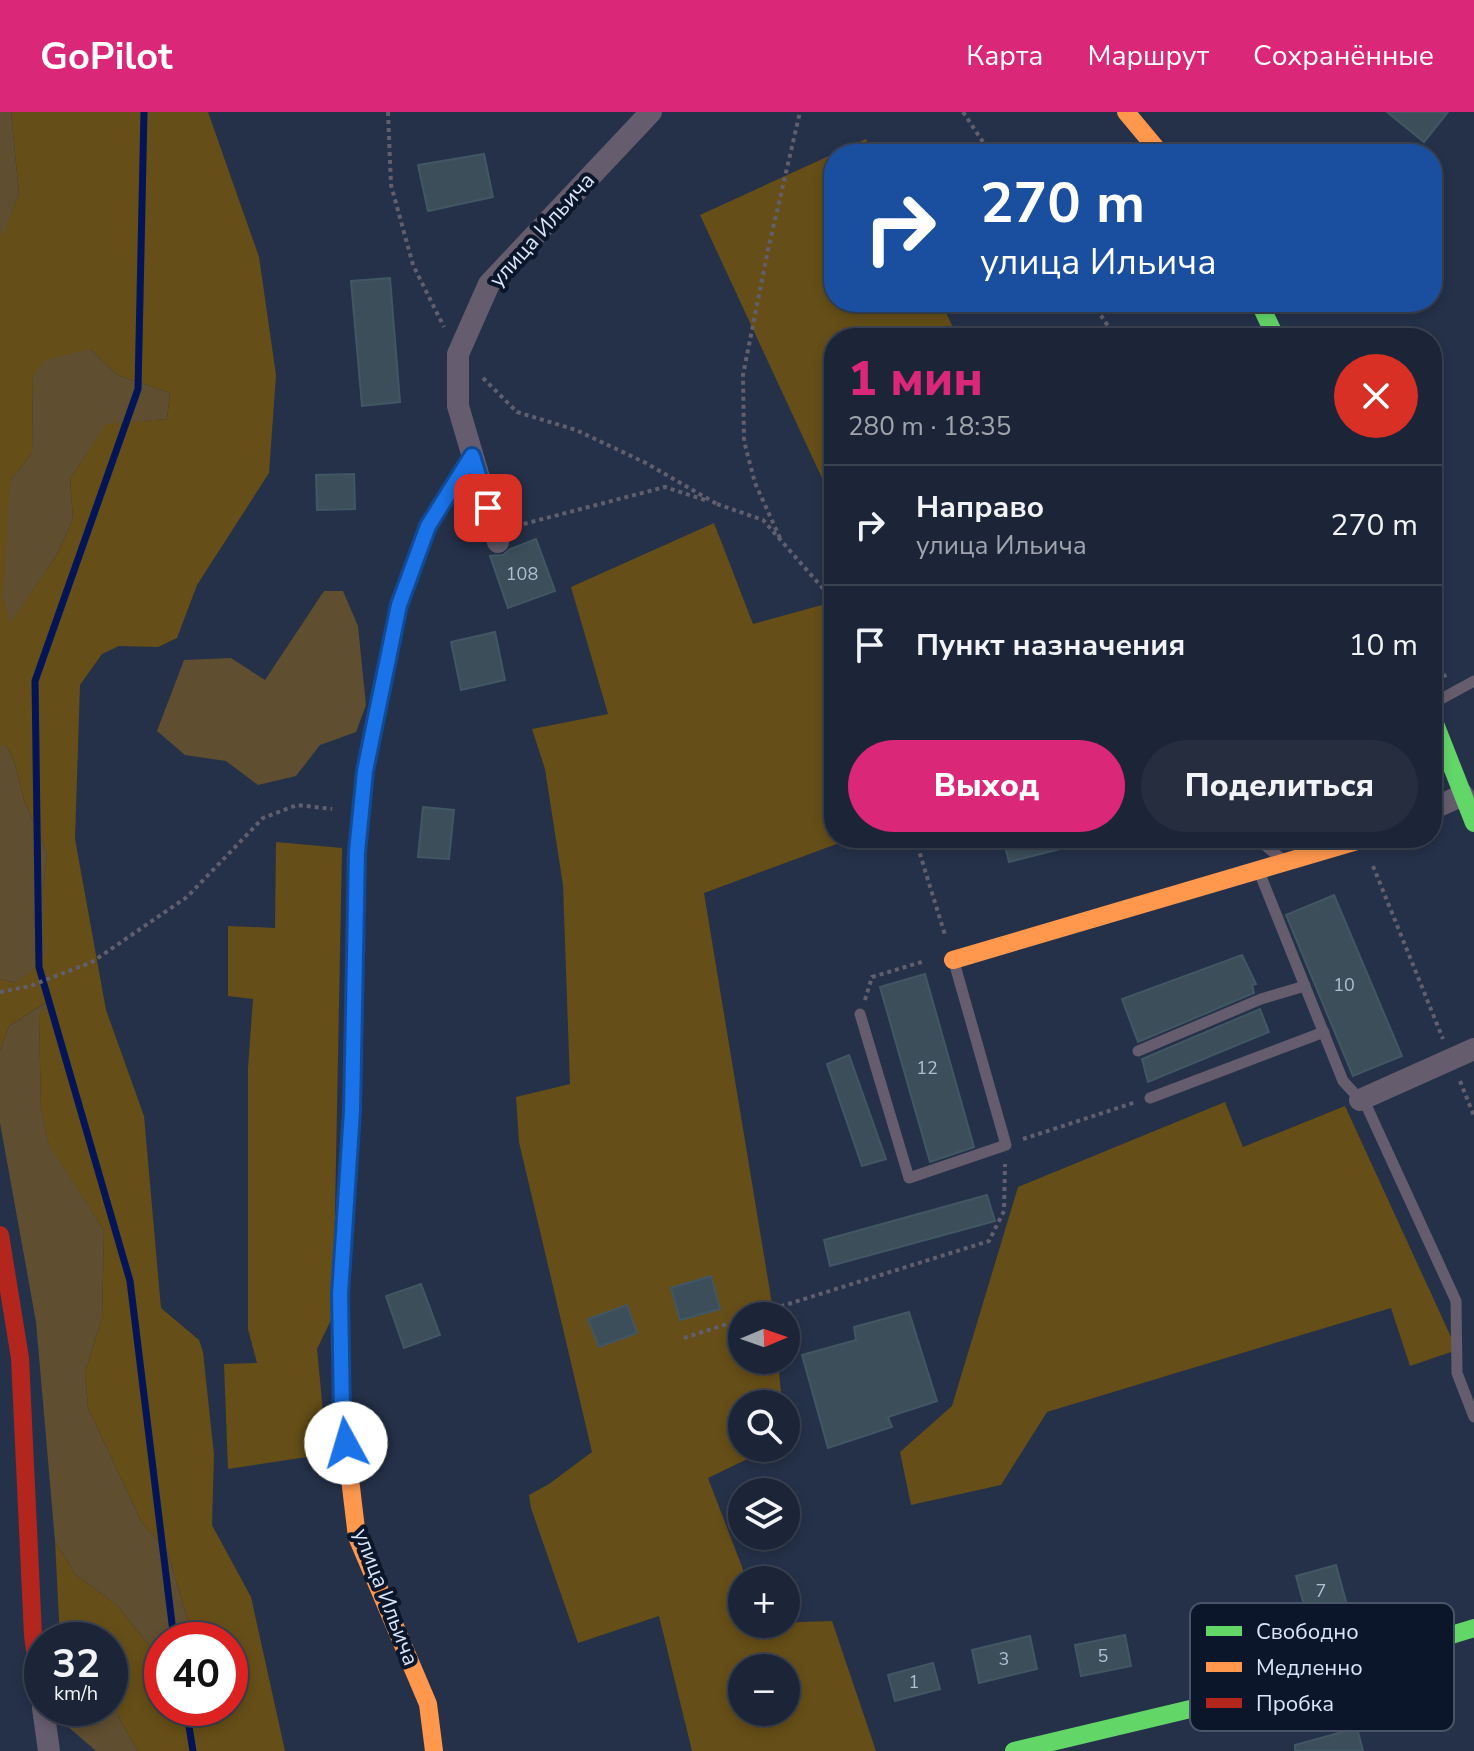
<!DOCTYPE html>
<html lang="ru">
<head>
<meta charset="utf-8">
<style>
	:root { --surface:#1c2537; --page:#252d3f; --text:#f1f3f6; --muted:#a0a5ad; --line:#3a4252; --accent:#db2777 }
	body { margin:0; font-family:"Nunito Sans",sans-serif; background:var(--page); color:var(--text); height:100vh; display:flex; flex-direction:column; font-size:30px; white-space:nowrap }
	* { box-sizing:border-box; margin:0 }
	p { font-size:26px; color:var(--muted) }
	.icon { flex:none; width:44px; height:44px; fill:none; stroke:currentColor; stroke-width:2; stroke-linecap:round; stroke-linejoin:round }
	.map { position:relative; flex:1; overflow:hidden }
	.drawer { position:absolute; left:824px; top:216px; width:618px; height:520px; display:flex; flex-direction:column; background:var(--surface); border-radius:32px; box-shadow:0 4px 12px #0003,0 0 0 2px var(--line) }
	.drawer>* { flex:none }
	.banner { position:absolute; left:824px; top:32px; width:618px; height:168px; border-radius:32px; box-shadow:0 4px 12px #0003,0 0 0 2px var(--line); background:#1a4fa0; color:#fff; overflow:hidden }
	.needle { width:52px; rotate:88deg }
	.fabs { position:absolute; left:728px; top:1190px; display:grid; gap:16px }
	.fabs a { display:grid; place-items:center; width:72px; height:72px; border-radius:50%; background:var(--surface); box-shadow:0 4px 12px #0003,0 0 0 2px var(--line); font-size:40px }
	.speed { position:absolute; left:24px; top:1510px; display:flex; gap:16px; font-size:40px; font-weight:700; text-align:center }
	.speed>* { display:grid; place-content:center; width:104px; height:104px; border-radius:50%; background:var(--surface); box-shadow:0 4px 12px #0003,0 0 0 2px var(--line); line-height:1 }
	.speed small { font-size:20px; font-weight:400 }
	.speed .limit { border:12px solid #d22; background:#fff; color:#111 }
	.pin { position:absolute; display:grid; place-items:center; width:68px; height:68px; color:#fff; margin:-34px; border-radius:16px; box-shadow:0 4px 12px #0006 }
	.me { position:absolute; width:88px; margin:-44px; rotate:354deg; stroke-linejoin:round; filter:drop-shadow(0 0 6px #0008) }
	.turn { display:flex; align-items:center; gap:28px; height:168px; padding:0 24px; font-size:36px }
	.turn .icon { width:104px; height:104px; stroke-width:2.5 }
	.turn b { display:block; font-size:56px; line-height:68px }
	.round { display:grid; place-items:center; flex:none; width:84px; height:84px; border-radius:42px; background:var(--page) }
	.head { display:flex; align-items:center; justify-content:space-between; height:136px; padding:0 24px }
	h1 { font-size:48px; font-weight:800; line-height:60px; color:var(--accent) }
	.cta { display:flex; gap:16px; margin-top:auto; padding:16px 24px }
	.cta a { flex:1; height:92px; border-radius:48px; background:var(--accent); color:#fff; font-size:32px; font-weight:800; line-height:92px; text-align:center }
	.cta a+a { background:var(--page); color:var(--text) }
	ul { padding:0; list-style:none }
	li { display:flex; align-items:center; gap:24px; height:120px; padding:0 24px; border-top:2px solid var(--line) }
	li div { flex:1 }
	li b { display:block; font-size:30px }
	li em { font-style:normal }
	header { display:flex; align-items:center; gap:48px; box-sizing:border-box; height:112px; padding:0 40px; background:var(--accent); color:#fff }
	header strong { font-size:38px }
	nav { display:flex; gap:44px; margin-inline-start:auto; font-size:28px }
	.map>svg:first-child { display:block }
	.green { fill:#654e17; fill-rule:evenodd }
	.forest { fill:#5f4e2f }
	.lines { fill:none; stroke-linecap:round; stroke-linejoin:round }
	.stream { stroke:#031557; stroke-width:7 }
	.building { fill:#3c4e5a; stroke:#415764; stroke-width:2 }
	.path { stroke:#615f6e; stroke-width:4; stroke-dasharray:4 4; stroke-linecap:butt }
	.lane { stroke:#655d6d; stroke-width:11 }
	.street { stroke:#655d6d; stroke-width:22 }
	.fast { stroke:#63d668; stroke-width:18 }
	.slow { stroke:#ff974d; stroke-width:18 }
	.jam { stroke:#b3261e; stroke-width:18 }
	.route-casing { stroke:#114b97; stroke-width:20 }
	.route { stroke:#1a73e8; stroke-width:14 }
	.labels { text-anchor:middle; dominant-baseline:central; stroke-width:8; stroke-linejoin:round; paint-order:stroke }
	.number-label { font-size:18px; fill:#b2bfd3 }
	.street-label { font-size:22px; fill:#d9e5fb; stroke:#0c162a }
	.key { fill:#0c162a; stroke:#4a5469; stroke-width:2 }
	.key-label { font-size:22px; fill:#d9e5fb }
</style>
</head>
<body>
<header>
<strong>GoPilot</strong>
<nav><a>Карта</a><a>Маршрут</a><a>Сохранённые</a></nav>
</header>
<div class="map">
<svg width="1474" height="1639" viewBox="0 0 1474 1639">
	<rect width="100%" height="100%" fill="#253149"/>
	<g class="green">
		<path d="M11 0H208L259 145 276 263 269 361 197 473 177 526 158 535 119 534 102 542 80 573 75 727 106 898 144 1004 161 1196 199 1228 203 1240 214 1343 212 1413 251 1485 285 1639H138L121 1610 110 1579V1528H60L55 1429 75 1462 117 1493 155 1541 162 1542V1596H230V1528H187L190 1515 167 1439 142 1411 88 1296 85 1260 102 1206 104 1118 49 1034 41 997 39 904 47 890 9 914 0 938V867L15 871 43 778 47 741 24 688 14 649 6 633H0V114L3 122 19 82ZM90 237 117 263 170 281 167 307 106 311 70 367 73 407 57 442 10 511V369L32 341 33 264Z"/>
		<polygon points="866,27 873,42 834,42 834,190 941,190 958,226 834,226 834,376 828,379 700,103"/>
		<path d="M714 411 753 512 822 493 834 519V726H853L704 781 774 1204H742V1248H778L782 1292H742V1336H770L708 1366 747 1468H742V1512L832 1509 876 1639H692L659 1504 578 1531 531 1396 529 1383 549 1372 592 1340 519 1030 516 985 570 972 563 773 545 657 532 617 608 602 571 475ZM742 1556H786V1600H742Z"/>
		<polygon points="276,730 342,736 333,1204 317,1237 327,1342 228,1357 224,1252 257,1251 248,1217 248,956 253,887 228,884 228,814 275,816"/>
		<polygon points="1225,990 1243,1035 1345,994 1457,1238 1410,1254 1391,1196 1047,1300 1001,1373 911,1393 900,1340 952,1294 1018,1075"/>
	</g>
	<g class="forest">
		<polygon points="0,0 11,0 19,82 3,124 0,114"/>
		<polygon points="90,237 117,263 170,281 167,307 106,312 70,367 73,407 57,442 10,512 3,485 10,369 32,341 33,264 45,248"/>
		<polygon points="324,479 343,479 358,514 366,593 356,620 320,633 296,664 258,673 226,649 185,643 157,619 184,548 231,546 265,568"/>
		<polygon points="0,633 6,633 14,649 24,688 47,741 43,778 45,842 31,860 15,871 0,867"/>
		<polygon points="49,889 39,904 41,997 49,1033 104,1118 102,1206 85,1260 88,1296 142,1411 167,1439 190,1515 187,1528 162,1528 162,1542 155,1541 117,1493 75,1462 55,1429 36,1210 0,1011 0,938 9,914"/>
		<polygon points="110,1579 121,1610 138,1639 96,1639 66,1613 65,1596 110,1596"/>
	</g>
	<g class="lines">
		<g class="stream">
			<polyline points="144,0 138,277 35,569 39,855 130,1169 174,1528"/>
			<polyline points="186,1596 193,1639"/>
		</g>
	</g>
	<g class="building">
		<polygon points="1387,0 1448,0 1424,30"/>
		<polygon points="484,42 493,85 428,99 418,53"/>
		<polygon points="390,166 400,290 362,294 351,169"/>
		<polygon points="354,362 355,397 317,398 316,363"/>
		<polygon points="536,427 555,479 508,496 490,444 503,443 510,437"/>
		<polygon points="495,520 505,568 461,578 451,530"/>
		<polygon points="423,695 454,698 449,747 418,745"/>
		<polygon points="1003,726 1075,726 1076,733 1009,750"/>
		<polygon points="1334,783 1402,944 1353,964 1286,803"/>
		<polygon points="1242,843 1256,872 1252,873 1254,881 1138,930 1122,887"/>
		<polygon points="925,862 974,1035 930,1050 880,875"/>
		<polygon points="1260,897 1269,920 1148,970 1142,947"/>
		<polygon points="849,943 886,1047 862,1054 827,952"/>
		<polygon points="987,1083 995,1109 830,1154 824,1128"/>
		<polygon points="711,1164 720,1197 680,1208 671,1176"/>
		<polygon points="421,1172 440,1223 404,1236 386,1184"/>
		<polygon points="627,1193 637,1221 599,1235 588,1207"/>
		<polygon points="909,1200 937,1289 888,1305 892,1315 828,1336 802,1243 856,1228 854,1215"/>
		<polygon points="1336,1453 1347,1493 1307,1504 1296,1464"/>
		<polygon points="1125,1523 1131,1554 1081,1564 1075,1533"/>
		<polygon points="1030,1524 1037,1557 979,1571 972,1538"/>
		<polygon points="933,1551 940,1577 895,1589 888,1563"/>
		<polygon points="1357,1616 1363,1639 1295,1639 1295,1633"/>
	</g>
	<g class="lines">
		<g class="path">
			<polyline points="388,0 391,73 413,153 444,215"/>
			<polyline points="963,0 991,42"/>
			<polyline points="1092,190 1116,226"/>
			<polyline points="483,266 517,300 576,318 646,351 717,392"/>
			<polyline points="717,392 763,408 834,489"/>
			<polyline points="516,414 665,375 708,389"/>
			<polyline points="780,426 755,371 744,329 743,263 768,138 800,0"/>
			<polyline points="1432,532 1446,567"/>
			<polyline points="915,726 945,823"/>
			<polyline points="1373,754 1443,927"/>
			<polyline points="0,880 30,874 92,850 187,785 263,706 297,693 332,697"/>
			<polyline points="865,888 872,865 925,849"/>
			<polyline points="1460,969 1474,1004"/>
			<polyline points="1023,1027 1136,990"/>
			<polyline points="750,1204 989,1129 1004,1099 1005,1052"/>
			<polyline points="684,1226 742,1207"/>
		</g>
		<g class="lane">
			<polyline points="1432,592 1474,569"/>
			<polyline points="1260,726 1262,731 1282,747"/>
			<polyline points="1260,762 1343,969 1367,995 1456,1189 1457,1261 1474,1305"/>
			<polyline points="860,902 909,1066 1006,1033 954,850"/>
			<polyline points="1138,939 1261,887 1305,874"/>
			<polyline points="1150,986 1324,920"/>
		</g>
		<g class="street">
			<polyline points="498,430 458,294 458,242 489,172 651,0"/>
			<polyline points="1432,697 1463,683"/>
			<polyline points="1360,988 1474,937"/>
			<polyline points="43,1596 49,1639"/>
		</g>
		<g class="fast">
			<polyline points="1259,190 1276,226"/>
			<polyline points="1432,604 1474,711"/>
			<polyline points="342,1145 352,999 357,740 365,659 399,493 428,414 472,344"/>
			<polyline points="1014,1639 1266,1579 1474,1516"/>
		</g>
		<g class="slow">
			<polyline points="1126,0 1161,42"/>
			<polyline points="953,848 1367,726"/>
			<polyline points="342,1145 340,1182 342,1300 357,1425 428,1592 434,1639"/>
		</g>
		<polyline class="jam" points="0,1123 20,1246 33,1523 42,1591"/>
	</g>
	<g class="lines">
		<g class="route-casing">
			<polyline id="route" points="346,1331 342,1300 340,1182 352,999 357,740 365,659 399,493 428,414 472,344 488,396"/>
		</g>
		<use href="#route" class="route"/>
	</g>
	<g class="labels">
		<g class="number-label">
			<text x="522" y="462">108</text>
			<text x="1344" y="873">10</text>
			<text x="927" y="956">12</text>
			<text x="1321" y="1479">7</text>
			<text x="1103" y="1544">5</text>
			<text x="1004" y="1547">3</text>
			<text x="914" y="1570">1</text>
		</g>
		<g class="street-label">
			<text transform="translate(542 118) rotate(-48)">улица Ильича</text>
			<text transform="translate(386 1485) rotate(69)">улица Ильича</text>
		</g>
	</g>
	<rect x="1190" y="1491" width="264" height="128" rx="12" class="key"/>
	<rect x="1206" y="1514" width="36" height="10" fill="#63d668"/>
	<rect x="1206" y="1550" width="36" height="10" fill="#ff974d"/>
	<rect x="1206" y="1586" width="36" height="10" fill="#b3261e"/>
	<g class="key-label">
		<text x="1256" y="1527">Свободно</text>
		<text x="1256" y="1563">Медленно</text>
		<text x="1256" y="1599">Пробка</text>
	</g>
</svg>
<div class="fabs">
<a><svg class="needle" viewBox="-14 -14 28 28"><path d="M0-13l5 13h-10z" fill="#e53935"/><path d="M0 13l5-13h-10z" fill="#a0a5ad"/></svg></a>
<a><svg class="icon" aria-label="search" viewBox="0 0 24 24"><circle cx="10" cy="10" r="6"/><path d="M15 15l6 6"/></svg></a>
<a><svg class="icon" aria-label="layers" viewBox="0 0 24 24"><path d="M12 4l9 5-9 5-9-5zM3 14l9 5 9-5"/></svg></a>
<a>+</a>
<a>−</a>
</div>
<div class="speed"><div>32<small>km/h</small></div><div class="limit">40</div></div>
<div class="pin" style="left:488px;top:396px;background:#d93025"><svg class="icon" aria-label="arrive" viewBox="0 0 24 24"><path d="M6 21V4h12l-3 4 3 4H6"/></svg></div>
<svg class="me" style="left:346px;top:1331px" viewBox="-20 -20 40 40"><circle r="19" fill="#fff"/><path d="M0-13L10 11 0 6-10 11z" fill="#1a73e8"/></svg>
<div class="banner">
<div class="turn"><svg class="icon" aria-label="right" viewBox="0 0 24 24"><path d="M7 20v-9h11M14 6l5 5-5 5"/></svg><div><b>270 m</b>улица Ильича</div></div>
</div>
<section class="drawer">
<div class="head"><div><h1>1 мин</h1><p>280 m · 18:35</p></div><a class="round" style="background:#d93025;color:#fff"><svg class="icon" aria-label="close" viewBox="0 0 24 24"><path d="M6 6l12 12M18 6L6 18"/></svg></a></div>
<ul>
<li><svg class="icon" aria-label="right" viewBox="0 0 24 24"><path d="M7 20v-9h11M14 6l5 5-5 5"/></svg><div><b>Направо</b><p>улица Ильича</p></div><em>270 m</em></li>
<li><svg class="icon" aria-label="arrive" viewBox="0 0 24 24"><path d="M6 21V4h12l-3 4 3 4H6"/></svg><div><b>Пункт назначения</b></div><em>10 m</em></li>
</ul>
<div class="cta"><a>Выход</a><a>Поделиться</a></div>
</section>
</div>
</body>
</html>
